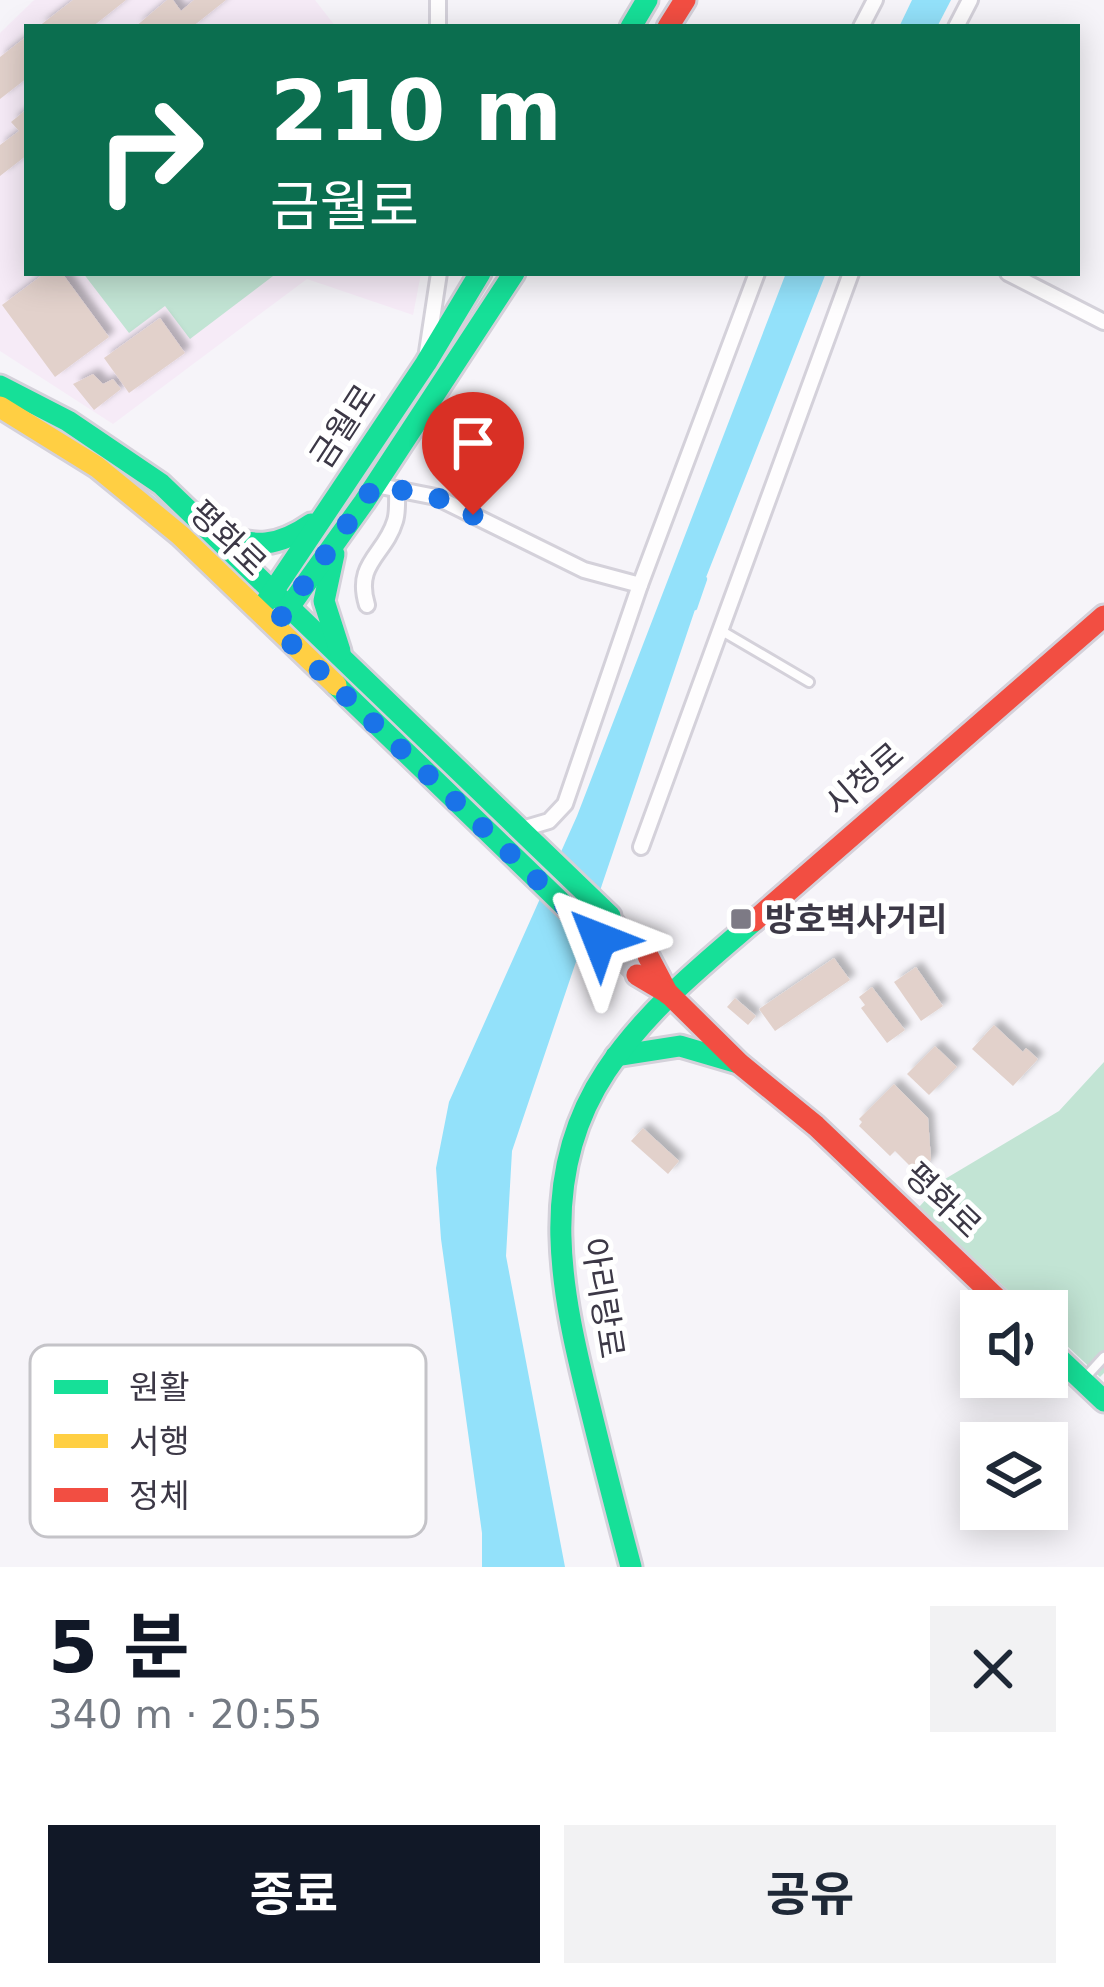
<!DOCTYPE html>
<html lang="ko">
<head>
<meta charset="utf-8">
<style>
	:root { --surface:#fff; --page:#f2f2f3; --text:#1f2937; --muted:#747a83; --accent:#111827 }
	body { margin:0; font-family:"DejaVu Sans","Noto Sans KR",sans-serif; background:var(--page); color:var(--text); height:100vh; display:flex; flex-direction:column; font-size:45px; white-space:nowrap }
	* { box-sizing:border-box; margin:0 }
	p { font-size:39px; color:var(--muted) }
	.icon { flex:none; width:66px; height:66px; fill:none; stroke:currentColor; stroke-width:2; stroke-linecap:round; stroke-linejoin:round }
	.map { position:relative; height:1567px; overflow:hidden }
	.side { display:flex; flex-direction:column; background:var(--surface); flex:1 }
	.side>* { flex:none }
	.hud { position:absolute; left:24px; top:24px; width:1056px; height:252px; border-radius:0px; box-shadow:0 6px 30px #0003; background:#0b6e4f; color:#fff; overflow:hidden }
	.buttons { position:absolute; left:960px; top:1290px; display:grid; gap:24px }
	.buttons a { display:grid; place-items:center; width:108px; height:108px; border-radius:0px; background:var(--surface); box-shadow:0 6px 30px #0003; font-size:60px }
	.pin { position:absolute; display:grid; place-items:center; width:102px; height:102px; color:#fff; margin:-123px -51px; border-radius:50% 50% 50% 0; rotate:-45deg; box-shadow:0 0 12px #0007 }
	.pin .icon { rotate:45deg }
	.me { position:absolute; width:132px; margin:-66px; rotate:315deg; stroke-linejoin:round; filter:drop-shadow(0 0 9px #0008) }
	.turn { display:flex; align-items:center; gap:42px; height:252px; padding:0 48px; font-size:54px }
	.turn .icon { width:156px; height:156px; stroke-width:2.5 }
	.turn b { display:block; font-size:84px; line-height:102px }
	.round { display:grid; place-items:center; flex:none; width:126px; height:126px; border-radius:0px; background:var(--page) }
	.summary { display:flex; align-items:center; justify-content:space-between; height:204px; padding:0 48px }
	h1 { font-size:72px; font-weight:700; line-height:90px; color:var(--accent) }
	.button { display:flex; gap:24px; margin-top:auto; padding:24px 48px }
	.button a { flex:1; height:138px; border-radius:0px; background:var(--accent); color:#fff; font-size:48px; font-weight:700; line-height:138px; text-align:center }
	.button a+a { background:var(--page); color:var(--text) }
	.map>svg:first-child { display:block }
	.education { fill:#f6ebf7 }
	.green { fill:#c2e4d4 }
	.water { fill:#93e1fa }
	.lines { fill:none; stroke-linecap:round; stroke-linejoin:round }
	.stream { stroke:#93e1fa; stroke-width:4.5 }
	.building { fill:#e2d1cb; filter:url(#shadow) }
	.secondary-tunnel { stroke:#d1ced5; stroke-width:21; stroke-dasharray:21 10; stroke-linecap:butt }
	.lane-casing { stroke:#d4d1da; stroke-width:14 }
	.street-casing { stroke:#d4d1da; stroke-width:20 }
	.fast-casing { stroke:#d4d1da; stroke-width:27 }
	.slow-casing { stroke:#d4d1da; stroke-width:27 }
	.jam-casing { stroke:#d4d1da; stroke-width:27 }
	.lane { stroke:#fefdfe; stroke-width:8 }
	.street { stroke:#fefdfe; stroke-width:14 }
	.fast { stroke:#16e098; stroke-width:21 }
	.slow { stroke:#ffcf43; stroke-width:21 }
	.jam { stroke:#f24e42; stroke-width:21 }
	.route { stroke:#1a73e8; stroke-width:21; stroke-dasharray:0 37.8 }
	.poi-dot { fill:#7d7a85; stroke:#fff; stroke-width:4.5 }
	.labels { text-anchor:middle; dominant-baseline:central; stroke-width:10; stroke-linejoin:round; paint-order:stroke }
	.street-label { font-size:33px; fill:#3c3846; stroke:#fff }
	.poi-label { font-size:33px; font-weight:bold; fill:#3c3846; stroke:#fff; text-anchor:start }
	.key { fill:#fff; stroke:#c4c3c8; stroke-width:3 }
	.key-label { font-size:33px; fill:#3c3846 }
</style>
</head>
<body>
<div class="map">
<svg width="1104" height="1567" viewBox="0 0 1104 1567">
	<defs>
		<filter id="shadow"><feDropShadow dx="6" dy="-6" stdDeviation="3" flood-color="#0004"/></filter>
	</defs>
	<rect width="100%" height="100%" fill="#f6f4f9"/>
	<polygon class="education" points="34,0 315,0 336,27 27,27 27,273 421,273 413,315 307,279 113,424 0,351 0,33"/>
	<g class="green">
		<polygon points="83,273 277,273 190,339 165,306 129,333"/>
		<polygon points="1104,1062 1104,1373 1100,1377 1047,1327 1047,1311 1030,1311 919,1207 945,1179 1059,1111"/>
	</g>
	<g class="water">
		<polygon points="912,0 951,0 937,27 899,27"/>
		<polygon points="786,273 826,273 705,580 512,1151 506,1256 565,1567 482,1567 482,1533 441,1239 436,1168 449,1102 577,816"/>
	</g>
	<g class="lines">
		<polyline class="stream" points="695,608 705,579"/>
	</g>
	<g class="building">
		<polygon points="73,0 126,0 92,27 38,27"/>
		<polygon points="167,0 173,0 181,11 194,0 226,0 192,27 135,27"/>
		<polygon points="27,36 27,78 0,99 0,57"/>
		<polygon points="27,109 27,155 0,176 0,145 19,131 11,122"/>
		<polygon points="45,273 62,273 109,337 55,377 2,305"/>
		<polygon points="160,318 185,353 129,393 104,358"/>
		<polygon points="93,374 103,384 113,379 121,389 94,410 73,384"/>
		<polygon points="834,958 850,980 775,1031 759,1009"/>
		<polygon points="916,967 943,1006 921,1021 894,982"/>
		<polygon points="872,987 905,1030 887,1043 861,1008 865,1005 859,997"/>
		<polygon points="735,998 756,1016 748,1025 727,1007"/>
		<polygon points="994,1025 1023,1052 1026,1048 1038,1059 1013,1086 972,1049"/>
		<polygon points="935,1046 957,1067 929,1095 907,1074"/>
		<polygon points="894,1084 928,1118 931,1160 918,1174 895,1151 890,1156 859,1126 862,1122 859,1119"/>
		<polygon points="643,1128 679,1161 668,1174 631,1141"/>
	</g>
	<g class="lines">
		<g class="secondary-tunnel">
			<polyline points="610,916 648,956"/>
			<polyline points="599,939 637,975"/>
		</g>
		<g class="lane-casing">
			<g id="lane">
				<polyline points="722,631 809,682"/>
				<polyline points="1083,1380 1104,1357"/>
			</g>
		</g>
		<g class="street-casing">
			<g id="street">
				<polyline points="438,0 438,27"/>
				<polyline points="861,27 875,0"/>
				<polyline points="956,27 970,0"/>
				<polyline points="1008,273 1104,322"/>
				<polyline points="427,352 439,273"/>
				<polyline points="375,485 436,497 584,570 640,585"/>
				<path d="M367 605C354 563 385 555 395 521 398 512 397 499 397 489"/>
				<polyline points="522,829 549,821 565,804 640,585 757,273"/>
				<polyline points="641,847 851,273"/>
			</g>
		</g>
		<g class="fast-casing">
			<g id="fast">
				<polyline points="631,27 647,0"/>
				<polyline points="0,386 68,421 161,484 610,916"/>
				<path d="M218 534C255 548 278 547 311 524"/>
				<polyline points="334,554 324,601 340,651"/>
				<polyline points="266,602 426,363 480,273"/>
				<polyline points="282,617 364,502 514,273"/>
				<polyline points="336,685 599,939"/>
				<polyline points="616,1056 680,1046 738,1063"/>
				<polyline points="1047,1347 1104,1401"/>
				<path d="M631 1567C617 1514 603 1460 590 1407 561 1292 536 1176 606 1071 646 1011 700 967 754 921"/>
			</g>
		</g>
		<g class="slow-casing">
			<polyline id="slow" points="0,407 97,467 180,535 336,685"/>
		</g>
		<g class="jam-casing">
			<g id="jam">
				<polyline points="668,27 685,0"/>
				<polyline points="754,921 1104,616"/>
				<polyline points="648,956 668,994"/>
				<polyline points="637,975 669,994 740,1064 816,1126 1010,1311"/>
			</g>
		</g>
		<use href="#lane" class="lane"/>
		<use href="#street" class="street"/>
		<use href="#fast" class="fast"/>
		<use href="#slow" class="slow"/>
		<use href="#jam" class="jam"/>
	</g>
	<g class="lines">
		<polyline class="route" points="473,515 436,497 375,485 274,627 599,939"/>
	</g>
	<rect class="poi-dot" x="729" y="907" width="24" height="24" rx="6"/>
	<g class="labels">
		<g class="street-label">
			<text transform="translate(343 426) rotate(-57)">금월로</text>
			<text transform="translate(228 538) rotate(44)">평화로</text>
			<text transform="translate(864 779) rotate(-41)">시청로</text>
			<text transform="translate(943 1200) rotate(44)">평화로</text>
			<text transform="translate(603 1298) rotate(81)">아리랑로</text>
		</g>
		<g class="poi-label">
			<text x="765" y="919">방호벽사거리</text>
		</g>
	</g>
	<rect x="30" y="1345" width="396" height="192" rx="18" class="key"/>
	<rect x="54" y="1380" width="54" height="14" fill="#16e098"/>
	<rect x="54" y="1434" width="54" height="14" fill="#ffcf43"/>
	<rect x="54" y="1488" width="54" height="14" fill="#f24e42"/>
	<g class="key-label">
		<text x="129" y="1399">원활</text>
		<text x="129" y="1453">서행</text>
		<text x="129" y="1507">정체</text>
	</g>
</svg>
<div class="buttons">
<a><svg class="icon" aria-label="sound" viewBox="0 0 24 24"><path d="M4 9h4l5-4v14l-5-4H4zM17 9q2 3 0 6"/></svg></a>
<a><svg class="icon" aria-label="layers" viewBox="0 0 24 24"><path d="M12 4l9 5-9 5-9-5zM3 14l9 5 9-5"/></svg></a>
</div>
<div class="pin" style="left:473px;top:515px;background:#d93025"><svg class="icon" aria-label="arrive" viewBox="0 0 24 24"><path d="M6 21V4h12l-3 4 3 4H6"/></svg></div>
<svg class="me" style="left:599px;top:939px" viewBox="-20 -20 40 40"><path d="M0-17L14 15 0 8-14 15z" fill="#1a73e8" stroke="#fff" stroke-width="4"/></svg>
<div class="hud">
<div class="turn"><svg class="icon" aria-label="right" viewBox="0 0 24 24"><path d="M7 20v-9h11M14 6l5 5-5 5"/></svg><div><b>210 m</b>금월로</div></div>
</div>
</div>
<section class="side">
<div class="summary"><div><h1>5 분</h1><p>340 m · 20:55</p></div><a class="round"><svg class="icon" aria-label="close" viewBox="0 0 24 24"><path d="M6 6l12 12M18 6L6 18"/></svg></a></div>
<div class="button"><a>종료</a><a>공유</a></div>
</section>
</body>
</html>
